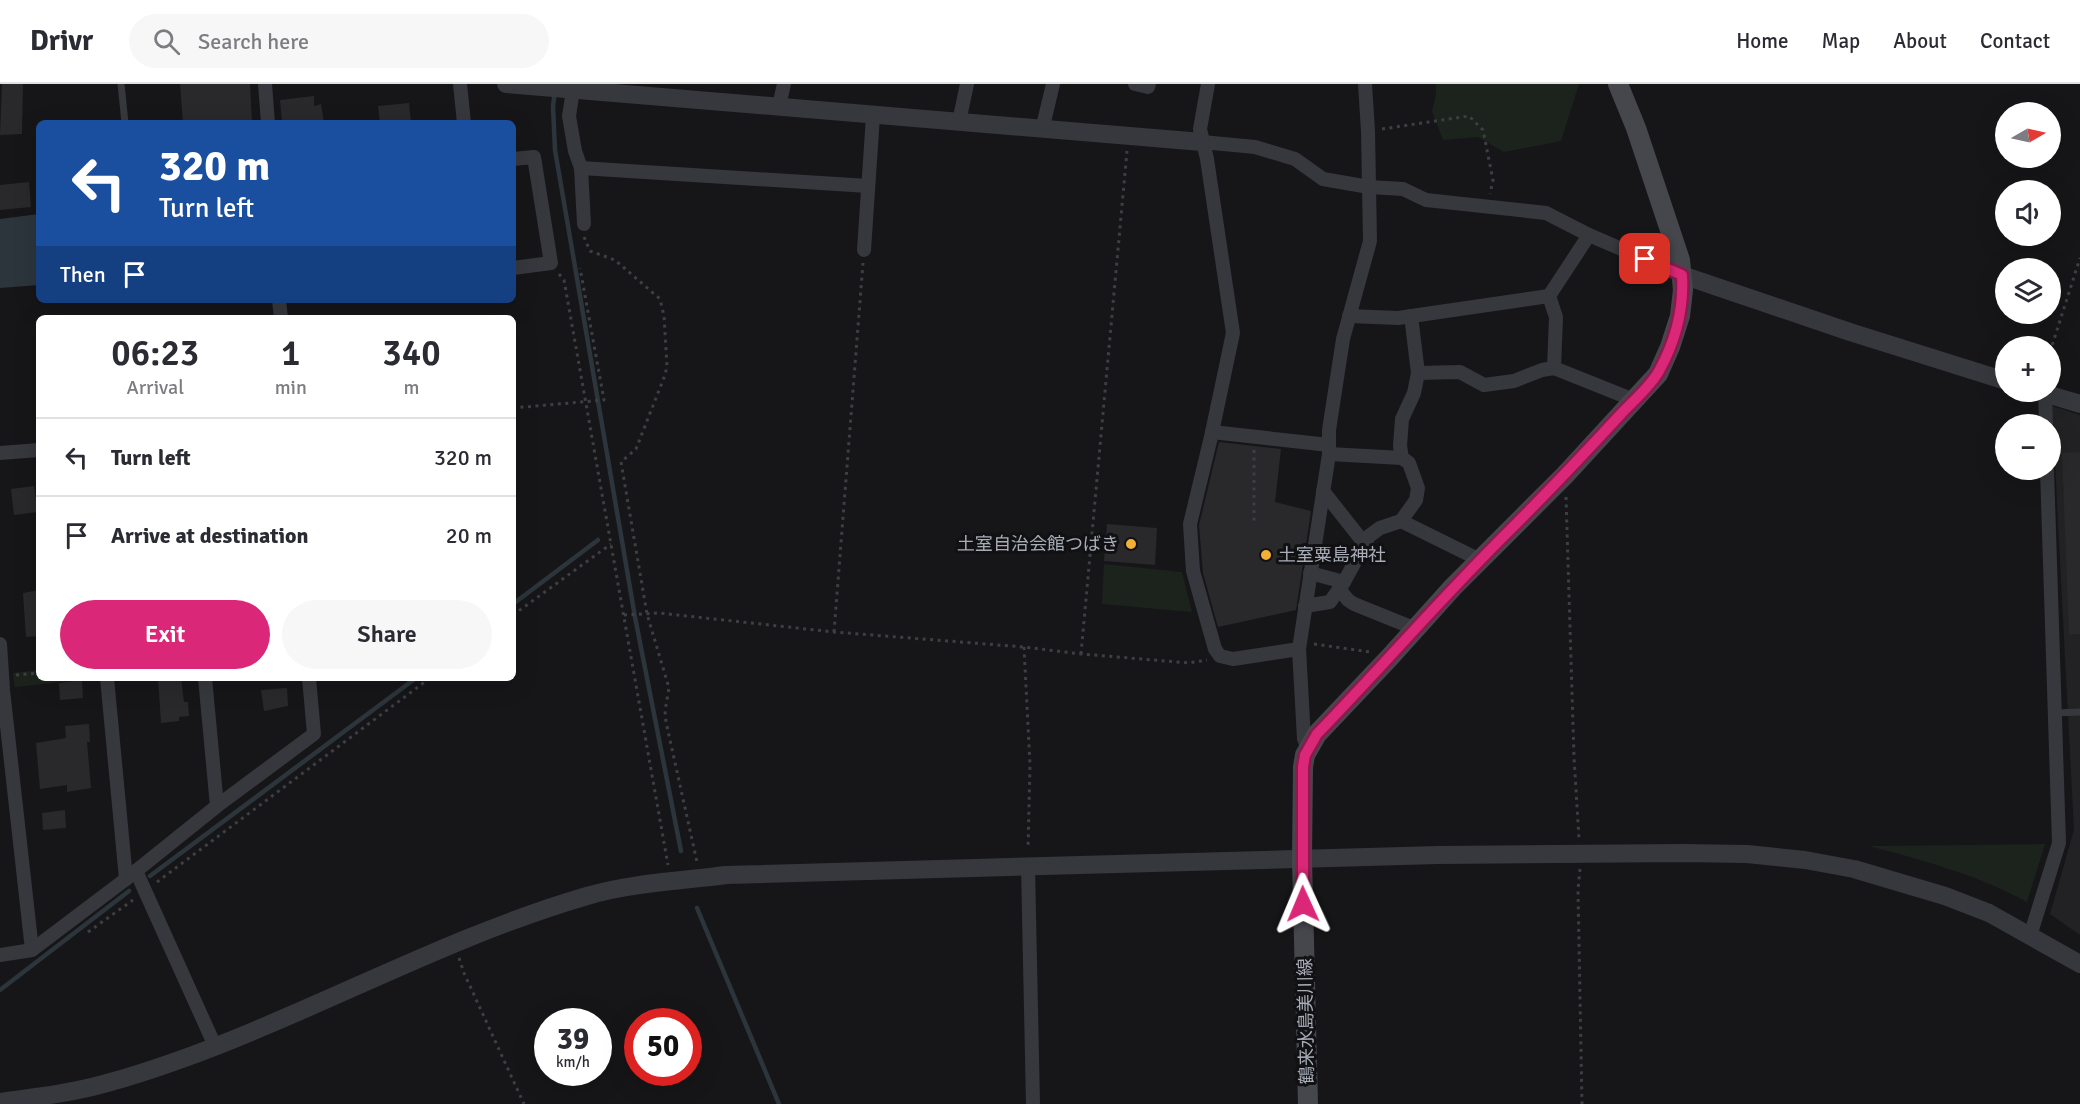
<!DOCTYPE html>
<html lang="en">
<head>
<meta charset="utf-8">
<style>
	:root { --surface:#fff; --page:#f7f7f7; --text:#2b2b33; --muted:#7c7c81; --line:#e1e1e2; --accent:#db2777 }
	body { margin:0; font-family:Signika,"Noto Sans JP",sans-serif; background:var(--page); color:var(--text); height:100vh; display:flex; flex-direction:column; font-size:22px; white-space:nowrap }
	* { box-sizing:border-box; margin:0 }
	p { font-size:20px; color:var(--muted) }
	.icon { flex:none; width:33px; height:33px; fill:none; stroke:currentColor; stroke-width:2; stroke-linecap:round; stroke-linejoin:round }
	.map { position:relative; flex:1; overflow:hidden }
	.drawer { position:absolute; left:36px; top:231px; width:480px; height:366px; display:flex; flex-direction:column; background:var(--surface); border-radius:9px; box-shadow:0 6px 24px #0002 }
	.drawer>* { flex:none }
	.banner { position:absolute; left:36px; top:36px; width:480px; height:183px; border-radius:9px; box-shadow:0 6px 24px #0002; background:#1a4fa0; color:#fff; overflow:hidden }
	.needle { width:39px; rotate:81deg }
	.tools { position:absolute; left:1995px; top:18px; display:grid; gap:12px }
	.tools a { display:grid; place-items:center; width:66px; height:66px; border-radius:50%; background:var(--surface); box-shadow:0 6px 24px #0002; font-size:30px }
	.speed { position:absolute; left:534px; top:924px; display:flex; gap:12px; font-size:30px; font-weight:700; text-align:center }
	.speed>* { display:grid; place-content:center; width:78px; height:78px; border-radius:50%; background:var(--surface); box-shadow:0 6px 24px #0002; line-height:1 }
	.speed small { font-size:15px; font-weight:400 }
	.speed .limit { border:9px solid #d22; background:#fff; color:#111 }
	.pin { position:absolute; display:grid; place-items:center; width:51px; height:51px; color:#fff; margin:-26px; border-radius:12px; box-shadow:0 3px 9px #0006 }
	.me { position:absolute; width:66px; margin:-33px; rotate:359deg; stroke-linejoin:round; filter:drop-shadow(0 0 4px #0008) }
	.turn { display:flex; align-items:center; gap:21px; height:126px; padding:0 24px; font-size:27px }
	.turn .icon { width:78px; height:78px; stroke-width:2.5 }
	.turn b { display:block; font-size:42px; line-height:51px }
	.then { display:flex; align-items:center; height:57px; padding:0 24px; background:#0003; gap:12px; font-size:22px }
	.eta { display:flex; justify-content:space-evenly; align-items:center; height:102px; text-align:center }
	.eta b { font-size:36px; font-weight:600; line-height:42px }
	.primary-button { display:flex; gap:12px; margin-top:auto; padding:12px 24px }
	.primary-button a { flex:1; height:69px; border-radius:36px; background:var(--accent); color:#fff; font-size:24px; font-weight:600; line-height:69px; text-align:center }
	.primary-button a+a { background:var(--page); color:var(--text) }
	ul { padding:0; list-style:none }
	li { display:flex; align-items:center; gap:18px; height:78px; padding:0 24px; border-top:2px solid var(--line) }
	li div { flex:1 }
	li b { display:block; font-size:22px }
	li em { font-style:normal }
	header { display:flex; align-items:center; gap:36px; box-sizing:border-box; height:84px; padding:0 30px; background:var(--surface); border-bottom:2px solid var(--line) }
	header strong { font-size:28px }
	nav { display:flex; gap:33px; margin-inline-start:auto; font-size:21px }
	.search { width:420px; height:54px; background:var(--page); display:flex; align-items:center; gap:15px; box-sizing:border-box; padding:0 21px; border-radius:33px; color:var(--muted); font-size:22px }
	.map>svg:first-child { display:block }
	.built { fill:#222225 }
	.green { fill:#1c231d }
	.water { fill:#2c353c }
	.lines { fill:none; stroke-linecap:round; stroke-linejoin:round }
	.stream { stroke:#2c353c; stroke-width:4.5 }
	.building { fill:#29292c }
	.path { stroke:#3d3f44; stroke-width:3; stroke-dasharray:3 4.5; stroke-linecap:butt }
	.service { stroke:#37383d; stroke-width:7 }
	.minor { stroke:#37383d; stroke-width:14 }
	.tertiary { stroke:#37383d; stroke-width:18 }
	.secondary { stroke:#45474d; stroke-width:20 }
	.route-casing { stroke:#8e194d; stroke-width:15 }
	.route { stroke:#db2777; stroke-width:10 }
	.poi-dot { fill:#f2b134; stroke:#111113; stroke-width:2 }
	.labels { text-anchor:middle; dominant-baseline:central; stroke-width:6; stroke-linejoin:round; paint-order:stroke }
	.poi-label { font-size:18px; fill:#a8adb8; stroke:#111113; text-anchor:end }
	.street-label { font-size:18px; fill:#a8adb8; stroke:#111113 }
</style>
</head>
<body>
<header>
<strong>Drivr</strong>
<div class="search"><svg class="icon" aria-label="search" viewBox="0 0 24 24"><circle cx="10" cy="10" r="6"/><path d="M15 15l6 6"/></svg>Search here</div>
<nav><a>Home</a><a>Map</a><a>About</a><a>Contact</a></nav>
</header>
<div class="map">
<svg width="2080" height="1020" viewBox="0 0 2080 1020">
	<rect width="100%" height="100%" fill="#161618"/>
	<polygon class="built" points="2052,322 2080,331 2080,851 2050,830 2074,746"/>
	<g class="green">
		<polygon points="1436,0 1579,0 1561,57 1504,68 1478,53 1443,56 1432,27 1436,10"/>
		<polygon points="1104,480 1182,488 1192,528 1102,520"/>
		<polygon points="39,586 39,594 100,594 15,603 13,589"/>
		<path d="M2045 760 2027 818C1978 791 1922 776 1869 762Z"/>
	</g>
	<polygon class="water" points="39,130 39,201 0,204 0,135"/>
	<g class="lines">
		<g class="stream">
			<polyline points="555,7 553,22 555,66 635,533 681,767"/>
			<polyline points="513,520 598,456"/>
			<polyline points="150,792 416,594"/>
			<polyline points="697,824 779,1020"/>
			<polyline points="0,906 129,807"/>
		</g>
	</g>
	<g class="building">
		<polygon points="2,0 23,0 22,50 0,51"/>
		<polygon points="180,0 250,0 252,39 183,39"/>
		<polygon points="314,12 314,22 321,20 324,39 282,39 280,16"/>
		<polygon points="409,19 411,39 380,39 378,22"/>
		<polygon points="29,98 31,123 0,126 0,101"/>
		<polygon points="1219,358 1281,365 1275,418 1311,427 1296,526 1218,543 1203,489 1199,441"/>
		<polygon points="2080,368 2080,550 2069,550 2062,369"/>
		<polygon points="34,402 38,428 14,431 11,405"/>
		<polygon points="1107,440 1157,444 1155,481 1104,477"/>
		<polygon points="39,506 39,552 26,553 23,509"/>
		<polygon points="158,594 181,594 184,618 188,618 189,632 179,633 179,637 161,639"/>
		<polygon points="82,596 83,614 60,616 59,599"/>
		<polygon points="287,604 288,622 264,627 261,606"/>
		<polygon points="89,640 90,658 87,658 91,704 67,708 67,701 40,705 36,659 66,654 65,642"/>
		<polygon points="65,726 66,744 43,746 42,729"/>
	</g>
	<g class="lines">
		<g class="path">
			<polyline points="1382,45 1469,32 1483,46 1493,96 1490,110"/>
			<polyline points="584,153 590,167 615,176 660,215 664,232 667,282 665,291 636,365 621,378 647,530 669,604 665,627 666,638 697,778"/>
			<polyline points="559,190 564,196 668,781"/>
			<polyline points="2050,268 2080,174"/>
			<polyline points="513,324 604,316 580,184"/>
			<polyline points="1254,366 1254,440"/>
			<polyline points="1566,413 1574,673 1579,755"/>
			<polyline points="513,531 611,460"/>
			<polyline points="624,531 659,529 834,548 1024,563 1081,570 1189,579 1207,576"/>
			<polyline points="834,548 863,179"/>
			<polyline points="1314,560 1370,568"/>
			<polyline points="1024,563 1030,681 1028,765"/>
			<polyline points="1081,570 1127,67"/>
			<polyline points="16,591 39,589"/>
			<polyline points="1580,785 1578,806 1582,1020"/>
			<polyline points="157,798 430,594"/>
			<polyline points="88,848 133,816"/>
			<polyline points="459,874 464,889 524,1020"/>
		</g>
		<g class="service">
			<polyline points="121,0 125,39"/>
			<polyline points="2055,629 2080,628"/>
		</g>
		<g class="minor">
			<polyline points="265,0 268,39"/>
			<polyline points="460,0 464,39"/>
			<polyline points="574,0 569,32 575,67 581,84 584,140"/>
			<polyline points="1135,0 1148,3 1149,0"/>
			<polyline points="1208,0 1200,45 1207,75 1233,249 1211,353 1190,440 1193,487 1215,565 1220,572 1233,575 1299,565"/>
			<polyline points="779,22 784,0"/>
			<polyline points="959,38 967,0"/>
			<polyline points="1042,46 1053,0"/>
			<polyline points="1202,58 1255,63 1295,75 1323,95 1369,103 1403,105 1426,116 1546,129 1589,151 1682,191"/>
			<polyline points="513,75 534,73 551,179 513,184"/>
			<polyline points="581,84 868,102"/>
			<polyline points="864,166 873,32"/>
			<polyline points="1549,212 1556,233 1554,284 1634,316"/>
			<polyline points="279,216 281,234"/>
			<polyline points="1349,232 1398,234 1549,212 1589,151"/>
			<polyline points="1418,289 1460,288 1484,301 1514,297 1542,286 1554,284"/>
			<polyline points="2045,309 2046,340"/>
			<polyline points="1212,348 1329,361"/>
			<polyline points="0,369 39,366"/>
			<polyline points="1329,370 1402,374"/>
			<polyline points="1323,407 1364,459"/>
			<polyline points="1401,437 1480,476"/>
			<polyline points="1310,489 1344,498"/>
			<polyline points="1339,505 1348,516 1354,520 1416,545"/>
			<polyline points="1305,522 1330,518 1344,498 1369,452 1380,444 1401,437 1416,416 1418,404 1409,379 1402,374 1400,362 1402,335 1414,309 1418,289 1411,232"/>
			<polyline points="0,560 3,606 32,866"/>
			<polyline points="107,594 126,795"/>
			<polyline points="205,594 217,722"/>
			<polyline points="1308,664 1304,655 1299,565 1329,370 1329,346 1343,255 1370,157 1368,47 1365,0"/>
			<polyline points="1028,783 1033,1020"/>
			<polyline points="136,787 215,962"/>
			<polyline points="2030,852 2059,759 2047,386"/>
			<polyline points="0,871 32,866 126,795 217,722 314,650 309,594"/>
		</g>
		<g class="tertiary">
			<polyline points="506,0 1202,58"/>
			<polyline points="1682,191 1850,248 2006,297"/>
			<polyline points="2040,308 2080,320"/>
			<path d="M0 1018C36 1013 72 1009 107 999 273 953 422 860 587 812 632 799 680 797 726 791L1438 771 1683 769 1747 770 1805 776 1854 785 1945 812 1989 829 2080 880"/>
		</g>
		<polyline class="secondary" points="1308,1020 1302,775 1303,683 1305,671 1317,650 1390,573 1453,503 1565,391 1658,290 1670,263 1680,232 1683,206 1680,176 1636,44 1618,0"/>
	</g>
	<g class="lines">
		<g class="route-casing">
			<path id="route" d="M1303 820V683L1305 671 1317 650C1382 583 1443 512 1510 446 1548 408 1584 370 1620 331 1632 318 1651 302 1659 287 1675 258 1684 224 1682 191L1645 175"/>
		</g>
		<use href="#route" class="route"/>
	</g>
	<g class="poi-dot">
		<circle cx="1131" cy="460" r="6"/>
		<circle cx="1266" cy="471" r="6"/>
	</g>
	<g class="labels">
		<g class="poi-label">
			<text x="1119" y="460">土室自治会館つばき</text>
			<text x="1278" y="471" text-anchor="start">土室粟島神社</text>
		</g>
		<g class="street-label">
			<text transform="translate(1306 937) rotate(-91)">鶴来水島美川線</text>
		</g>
	</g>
</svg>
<div class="tools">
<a><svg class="needle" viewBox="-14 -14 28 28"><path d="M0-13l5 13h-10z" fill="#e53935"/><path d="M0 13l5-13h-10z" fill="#7c7c81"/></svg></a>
<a><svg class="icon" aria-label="sound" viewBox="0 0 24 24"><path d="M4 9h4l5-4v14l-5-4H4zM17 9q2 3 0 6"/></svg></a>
<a><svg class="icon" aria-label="layers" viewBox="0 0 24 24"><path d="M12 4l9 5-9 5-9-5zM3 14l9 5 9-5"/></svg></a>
<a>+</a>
<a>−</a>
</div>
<div class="speed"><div>39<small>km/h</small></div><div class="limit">50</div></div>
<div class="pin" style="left:1645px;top:175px;background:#d93025"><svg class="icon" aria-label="arrive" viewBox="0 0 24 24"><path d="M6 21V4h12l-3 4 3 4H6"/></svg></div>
<svg class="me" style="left:1303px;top:820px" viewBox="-20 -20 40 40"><path d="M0-17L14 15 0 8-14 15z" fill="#db2777" stroke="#fff" stroke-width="4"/></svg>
<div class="banner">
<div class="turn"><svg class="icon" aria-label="left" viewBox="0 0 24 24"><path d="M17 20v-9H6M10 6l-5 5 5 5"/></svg><div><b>320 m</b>Turn left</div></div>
<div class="then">Then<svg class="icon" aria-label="arrive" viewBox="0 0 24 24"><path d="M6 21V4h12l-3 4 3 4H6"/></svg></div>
</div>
<section class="drawer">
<div class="eta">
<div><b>06:23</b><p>Arrival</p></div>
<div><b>1</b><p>min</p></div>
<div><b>340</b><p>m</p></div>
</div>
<ul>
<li><svg class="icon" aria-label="left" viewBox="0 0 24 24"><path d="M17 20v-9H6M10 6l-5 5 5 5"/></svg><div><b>Turn left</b></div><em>320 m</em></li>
<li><svg class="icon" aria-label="arrive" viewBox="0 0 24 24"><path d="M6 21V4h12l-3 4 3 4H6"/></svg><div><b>Arrive at destination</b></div><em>20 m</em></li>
</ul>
<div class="primary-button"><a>Exit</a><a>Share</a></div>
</section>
</div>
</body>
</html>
